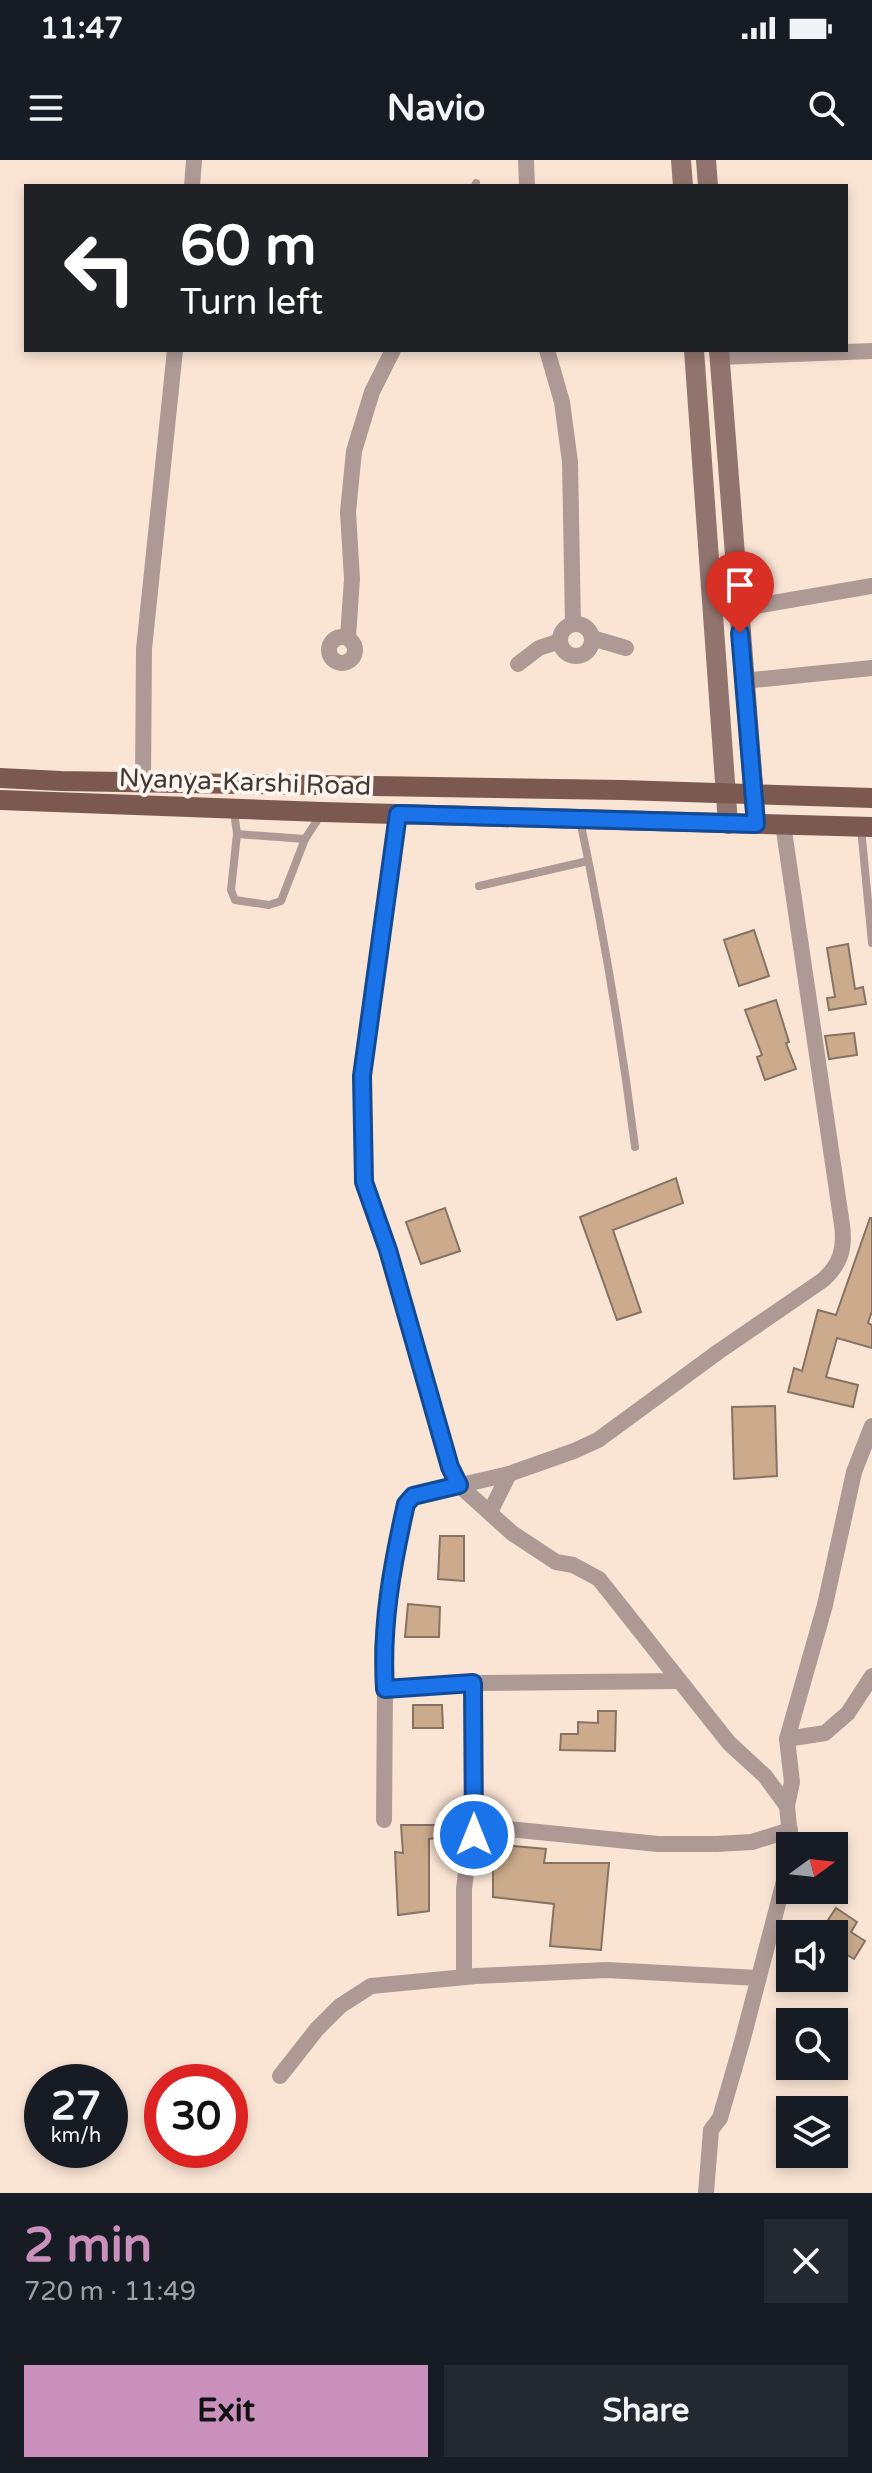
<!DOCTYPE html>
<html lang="en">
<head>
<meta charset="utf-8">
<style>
	:root { --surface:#171b24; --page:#242831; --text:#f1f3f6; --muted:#9ea1a6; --accent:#c890ba }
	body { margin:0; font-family:"Varela Round",sans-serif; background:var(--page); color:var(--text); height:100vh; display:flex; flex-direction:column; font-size:30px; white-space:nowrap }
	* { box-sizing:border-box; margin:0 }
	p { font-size:26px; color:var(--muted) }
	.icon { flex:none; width:44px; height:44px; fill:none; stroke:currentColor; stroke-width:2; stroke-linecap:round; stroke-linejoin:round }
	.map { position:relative; height:2033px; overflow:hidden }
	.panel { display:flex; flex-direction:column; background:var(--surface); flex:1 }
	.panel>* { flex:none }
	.guide { position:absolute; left:24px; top:24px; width:824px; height:168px; border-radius:0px; box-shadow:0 4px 12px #0003; background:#202124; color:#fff; overflow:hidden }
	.needle { width:52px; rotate:75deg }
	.fabs { position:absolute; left:776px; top:1672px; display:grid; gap:16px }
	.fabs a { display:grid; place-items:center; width:72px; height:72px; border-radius:0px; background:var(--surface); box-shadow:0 4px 12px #0003; font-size:40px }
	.speed { position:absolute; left:24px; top:1904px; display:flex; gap:16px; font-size:40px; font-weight:700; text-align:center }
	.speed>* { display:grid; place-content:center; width:104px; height:104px; border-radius:50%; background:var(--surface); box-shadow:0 4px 12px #0003; line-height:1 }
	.speed small { font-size:20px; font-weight:400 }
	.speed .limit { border:12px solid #d22; background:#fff; color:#111 }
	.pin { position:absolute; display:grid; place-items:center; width:68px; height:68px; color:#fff; margin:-82px -34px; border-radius:50% 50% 50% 0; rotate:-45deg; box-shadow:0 0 8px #0007 }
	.pin .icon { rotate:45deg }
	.me { position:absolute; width:88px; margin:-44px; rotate:0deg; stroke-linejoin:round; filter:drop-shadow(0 0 6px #0008) }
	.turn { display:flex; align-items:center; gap:28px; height:168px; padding:0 24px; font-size:36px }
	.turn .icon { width:104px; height:104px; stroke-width:2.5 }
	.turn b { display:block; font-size:56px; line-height:68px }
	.round { display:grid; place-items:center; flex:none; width:84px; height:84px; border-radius:0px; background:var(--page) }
	.summary { display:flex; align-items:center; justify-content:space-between; height:136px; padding:0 24px }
	h1 { font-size:48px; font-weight:800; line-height:60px; color:var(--accent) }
	.cta { display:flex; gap:16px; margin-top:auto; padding:16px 24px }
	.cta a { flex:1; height:92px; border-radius:0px; background:var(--accent); color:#111; font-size:32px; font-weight:800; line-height:92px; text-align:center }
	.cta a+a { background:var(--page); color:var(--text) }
	.status { display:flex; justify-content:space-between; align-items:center; height:56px; padding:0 40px; background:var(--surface); direction:ltr }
	.status svg { height:22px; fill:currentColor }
	header { display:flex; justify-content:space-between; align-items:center; height:104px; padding:0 24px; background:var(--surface); font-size:36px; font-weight:800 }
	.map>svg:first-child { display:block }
	.building { fill:#cbab8c; stroke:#857464; stroke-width:2 }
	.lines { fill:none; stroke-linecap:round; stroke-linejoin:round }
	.lane { stroke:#ae9a95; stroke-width:8 }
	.street { stroke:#ae9a95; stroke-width:16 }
	.secondary { stroke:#91746d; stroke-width:20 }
	.primary { stroke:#7b5950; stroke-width:20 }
	.route-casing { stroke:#114b97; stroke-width:20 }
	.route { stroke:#1a73e8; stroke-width:14 }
	.labels { text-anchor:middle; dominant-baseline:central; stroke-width:8; stroke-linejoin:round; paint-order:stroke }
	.street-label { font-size:26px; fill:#423933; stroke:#fef5ef }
</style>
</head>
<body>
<div class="status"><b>11:47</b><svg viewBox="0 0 49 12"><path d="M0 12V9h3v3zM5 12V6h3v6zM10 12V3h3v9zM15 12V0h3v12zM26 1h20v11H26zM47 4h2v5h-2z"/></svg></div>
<header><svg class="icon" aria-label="menu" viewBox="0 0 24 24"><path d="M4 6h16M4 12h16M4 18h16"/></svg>Navio<svg class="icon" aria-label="search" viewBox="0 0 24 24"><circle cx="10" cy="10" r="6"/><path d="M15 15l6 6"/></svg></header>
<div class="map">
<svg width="872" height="2033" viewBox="0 0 872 2033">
	<rect width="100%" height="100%" fill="#fae5d5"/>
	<g class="building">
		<polygon points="754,770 769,816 739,826 724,780"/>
		<polygon points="848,784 855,829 863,827 866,844 829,850 827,838 835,837 827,788"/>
		<polygon points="776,840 789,882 786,883 796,909 765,920 757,897 762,895 745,850"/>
		<polygon points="854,873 857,895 829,899 825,876"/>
		<polygon points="676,1018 683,1043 613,1070 641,1152 617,1160 580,1057"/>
		<polygon points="445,1048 460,1091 421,1104 406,1062"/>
		<polygon points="870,1058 872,1058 872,1151 868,1163 872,1165 872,1188 837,1178 826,1217 858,1225 853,1247 788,1232 794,1208 802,1211 818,1150 836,1155"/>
		<polygon points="775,1246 777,1316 734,1319 732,1247"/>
		<polygon points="440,1376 464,1376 464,1421 438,1419"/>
		<polygon points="408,1444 440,1447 439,1477 405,1477"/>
		<polygon points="413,1545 442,1545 443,1568 413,1568"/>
		<polygon points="598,1551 616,1551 615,1591 560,1590 561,1574 578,1574 578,1562 598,1563"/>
		<polygon points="401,1665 444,1665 445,1677 429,1679 429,1751 398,1755 395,1692 403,1693"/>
		<polygon points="491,1684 546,1689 544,1703 609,1703 601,1790 550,1786 554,1744 493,1737 493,1707 490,1707"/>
		<polygon points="836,1748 857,1762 851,1772 865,1781 854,1799 834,1787 834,1774 819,1774"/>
	</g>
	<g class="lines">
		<g class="lane">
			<polyline points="475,26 476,23"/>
			<polyline points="234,651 237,674 231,730 235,740 269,745 281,741 305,679 322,653"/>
			<path d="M580 660C603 769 621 876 635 987"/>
			<polyline points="861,668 872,783"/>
			<polyline points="237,674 305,679"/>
			<polyline points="479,726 588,701"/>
		</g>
		<g class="street">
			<polyline points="526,0 527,26"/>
			<polyline points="192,26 194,0"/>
			<polyline points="547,190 562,242 570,302 573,464"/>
			<polyline points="719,197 872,191"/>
			<polyline points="738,449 872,426"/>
			<circle cx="576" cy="480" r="16"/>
			<circle cx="342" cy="490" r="13"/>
			<polyline points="348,477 352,419 348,352 354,291 372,232 393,190"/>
			<polyline points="592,478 626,488"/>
			<polyline points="518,504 539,488 560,481"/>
			<polyline points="743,521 872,508"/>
			<polyline points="143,623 144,489 175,190"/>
			<polyline points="398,654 362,916 364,1022 388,1090 450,1307 459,1325 512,1373 556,1402 573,1405 599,1419 729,1583 765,1616 787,1646"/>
			<polyline points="490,1352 509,1314"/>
			<polyline points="473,1523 474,1675"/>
			<polyline points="385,1529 473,1523 679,1521"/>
			<polyline points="787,1579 825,1573 848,1553 872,1516"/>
			<path d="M384 1660 385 1529 382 1490 385 1458 406 1344 413 1336 509 1314 574 1291 598 1280 718 1192 823 1120C841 1104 845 1088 842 1065L783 664"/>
			<polyline points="791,1686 787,1646 792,1622 787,1579 825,1445 854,1312 872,1266"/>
			<polyline points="464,1817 464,1729 470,1680 474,1675 508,1669 658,1684 716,1684 752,1682 790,1670"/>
			<polyline points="280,1916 317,1869 340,1846 371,1826 476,1816 607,1810 758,1818"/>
			<polyline points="706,2033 711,1970 720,1958 742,1882 790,1698"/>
		</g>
		<g class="secondary">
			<polyline points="681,0 683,26"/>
			<polyline points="706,0 708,26"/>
			<polyline points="694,190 728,664"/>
			<polyline points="719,190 756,664"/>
		</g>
		<g class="primary">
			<polyline points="0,618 61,621 622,630 872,638"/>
			<polyline points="0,640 322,652 872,667"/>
		</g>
	</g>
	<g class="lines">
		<g class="route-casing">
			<path id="route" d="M474 1675 473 1523 385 1529C381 1465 392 1406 406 1344L413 1336 459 1325 450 1307 388 1090 364 1022 362 916 398 654 756 664 740 473"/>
		</g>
		<use href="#route" class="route"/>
	</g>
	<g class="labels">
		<g class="street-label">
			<text transform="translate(245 622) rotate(2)">Nyanya-Karshi Road</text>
		</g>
	</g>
</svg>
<div class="fabs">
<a><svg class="needle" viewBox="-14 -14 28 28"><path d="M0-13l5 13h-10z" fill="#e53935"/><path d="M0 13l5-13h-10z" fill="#9ea1a6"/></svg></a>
<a><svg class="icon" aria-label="sound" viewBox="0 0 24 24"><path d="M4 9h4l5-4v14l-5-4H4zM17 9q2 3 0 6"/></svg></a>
<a><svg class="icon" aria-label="search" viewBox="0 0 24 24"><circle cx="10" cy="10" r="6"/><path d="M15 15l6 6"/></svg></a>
<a><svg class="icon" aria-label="layers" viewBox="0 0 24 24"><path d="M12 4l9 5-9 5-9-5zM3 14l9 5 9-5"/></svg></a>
</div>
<div class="speed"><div>27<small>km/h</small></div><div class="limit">30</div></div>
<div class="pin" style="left:740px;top:473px;background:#d93025"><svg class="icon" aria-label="arrive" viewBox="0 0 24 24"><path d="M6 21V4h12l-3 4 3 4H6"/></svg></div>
<svg class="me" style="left:474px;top:1675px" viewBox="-20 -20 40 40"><circle r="17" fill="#1a73e8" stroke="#fff" stroke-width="3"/><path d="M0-11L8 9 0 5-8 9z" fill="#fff"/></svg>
<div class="guide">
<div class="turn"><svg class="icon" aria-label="left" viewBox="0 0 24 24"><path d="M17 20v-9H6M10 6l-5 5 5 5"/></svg><div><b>60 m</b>Turn left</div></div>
</div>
</div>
<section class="panel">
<div class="summary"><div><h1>2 min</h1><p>720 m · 11:49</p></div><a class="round"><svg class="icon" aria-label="close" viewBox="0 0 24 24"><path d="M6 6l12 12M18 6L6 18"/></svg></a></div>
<div class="cta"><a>Exit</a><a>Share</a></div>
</section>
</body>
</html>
